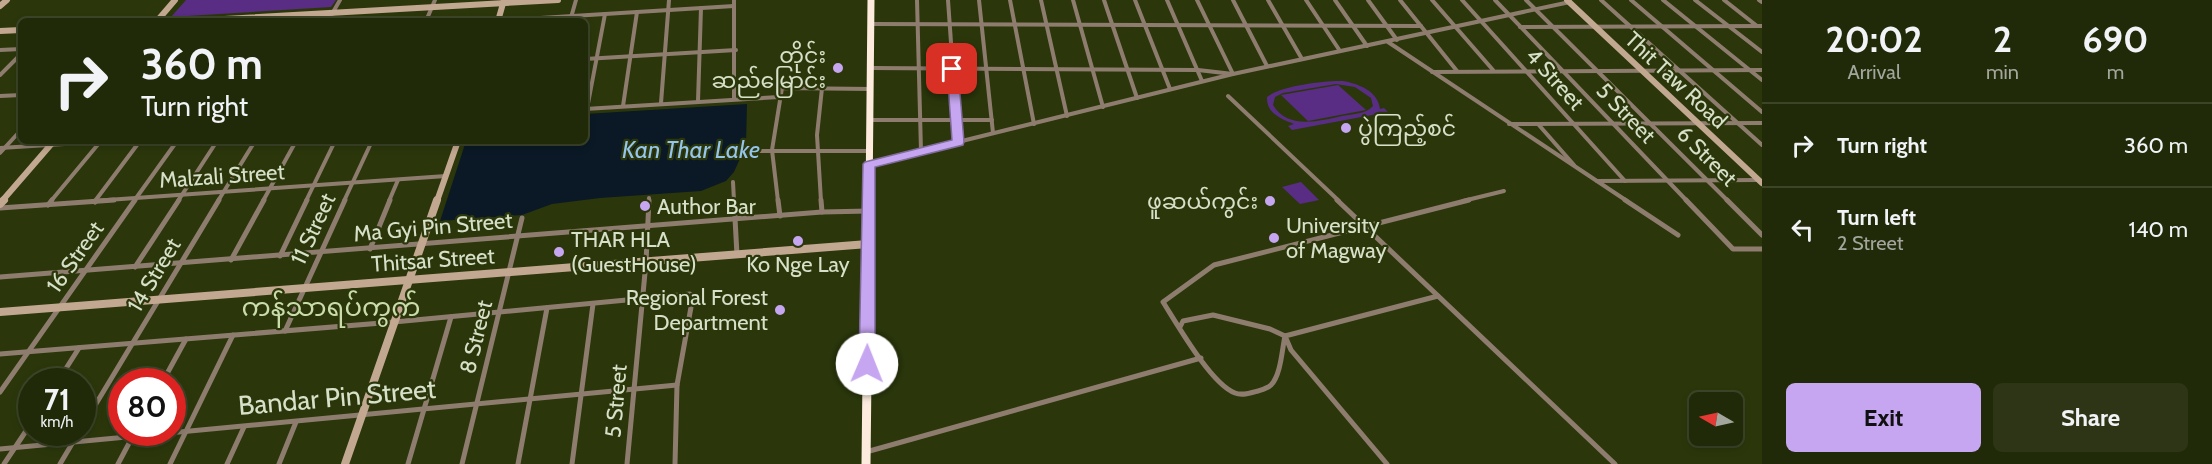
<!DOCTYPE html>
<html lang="en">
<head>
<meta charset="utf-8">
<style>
	:root { --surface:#202908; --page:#2d3516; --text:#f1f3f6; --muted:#a2a69c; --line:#3d4529; --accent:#c6a6f0 }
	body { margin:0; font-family:Cabin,"Noto Sans Myanmar",sans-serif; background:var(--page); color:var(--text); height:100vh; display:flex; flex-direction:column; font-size:22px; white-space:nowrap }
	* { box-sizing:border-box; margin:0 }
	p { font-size:20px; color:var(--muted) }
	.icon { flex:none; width:33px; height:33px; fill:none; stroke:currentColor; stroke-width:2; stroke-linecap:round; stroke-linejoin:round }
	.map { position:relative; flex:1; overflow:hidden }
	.side { display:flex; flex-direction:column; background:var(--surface); width:450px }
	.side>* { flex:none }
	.top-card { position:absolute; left:18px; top:18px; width:570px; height:126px; border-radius:9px; box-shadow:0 3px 9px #0003,0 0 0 2px var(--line); background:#202908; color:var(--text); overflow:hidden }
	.needle { width:39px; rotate:279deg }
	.fabs { position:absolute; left:1689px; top:392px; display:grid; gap:12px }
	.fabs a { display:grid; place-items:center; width:54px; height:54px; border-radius:9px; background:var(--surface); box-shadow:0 3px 9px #0003,0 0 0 2px var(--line); font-size:30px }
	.speed { position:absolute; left:18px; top:368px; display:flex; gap:12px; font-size:30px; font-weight:700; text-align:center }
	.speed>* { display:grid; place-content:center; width:78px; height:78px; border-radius:50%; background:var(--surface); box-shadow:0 3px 9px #0003,0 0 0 2px var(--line); line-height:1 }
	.speed small { font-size:15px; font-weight:400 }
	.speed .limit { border:9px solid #d22; background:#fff; color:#111 }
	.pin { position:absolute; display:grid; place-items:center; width:51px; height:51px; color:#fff; margin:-26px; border-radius:12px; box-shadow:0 3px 9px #0006 }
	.me { position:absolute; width:66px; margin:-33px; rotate:1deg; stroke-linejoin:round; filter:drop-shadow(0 0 4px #0008) }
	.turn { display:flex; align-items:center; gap:21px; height:126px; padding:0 24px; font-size:27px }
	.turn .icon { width:78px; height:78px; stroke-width:2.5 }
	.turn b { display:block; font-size:42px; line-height:51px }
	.eta { display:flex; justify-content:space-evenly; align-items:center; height:102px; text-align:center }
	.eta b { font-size:36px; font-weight:700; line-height:42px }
	.button { display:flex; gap:12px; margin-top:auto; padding:12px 24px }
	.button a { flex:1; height:69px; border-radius:9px; background:var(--accent); color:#111; font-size:24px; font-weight:700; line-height:69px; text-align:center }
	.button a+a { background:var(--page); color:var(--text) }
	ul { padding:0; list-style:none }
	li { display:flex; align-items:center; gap:18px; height:84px; padding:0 24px; border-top:2px solid var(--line) }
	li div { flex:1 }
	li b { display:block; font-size:22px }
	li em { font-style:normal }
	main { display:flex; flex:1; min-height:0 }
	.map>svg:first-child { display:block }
	.green { fill:#582d83; fill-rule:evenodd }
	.water { fill:#0a1925 }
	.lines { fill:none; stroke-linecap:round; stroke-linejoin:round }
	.street-far1 { stroke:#8e7d6f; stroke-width:4 }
	.street { stroke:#8e7d6f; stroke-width:5 }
	.secondary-far1 { stroke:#c3a891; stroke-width:6 }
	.secondary { stroke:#c3a891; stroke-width:8 }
	.highway-far1 { stroke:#fdecde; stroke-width:7 }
	.highway { stroke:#fdecde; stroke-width:9 }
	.route { fill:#c6a6f0; stroke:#816c9c; stroke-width:1.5 }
	.poi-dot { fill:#c6a6f0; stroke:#2b370b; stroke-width:2 }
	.labels { text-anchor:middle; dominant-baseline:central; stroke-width:4.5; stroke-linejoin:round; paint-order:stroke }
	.poi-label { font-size:22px; fill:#d7e0c8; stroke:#2b370b; text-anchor:start }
	.street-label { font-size:22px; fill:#d7e0c8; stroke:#2b370b }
	.water-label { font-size:24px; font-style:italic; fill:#95c5eb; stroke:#2b370b }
	.quarter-label { font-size:26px; fill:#cbdcab; stroke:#2b370b }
	.near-street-label { font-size:27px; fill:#d7e0c8; stroke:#2b370b }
</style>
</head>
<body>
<main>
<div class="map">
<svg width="1762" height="464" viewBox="0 0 1762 464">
	<rect width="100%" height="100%" fill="#2b370b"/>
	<g class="green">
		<polygon points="186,0 336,0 331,7 171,17"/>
		<path d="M1343 81C1359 84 1378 91 1380 109L1384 108 1388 112 1292 130 1288 126 1294 124C1281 119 1266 113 1267 97 1279 86 1327 80 1343 81ZM1336 84 1355 87 1371 98 1373 106C1366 114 1353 114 1342 116 1319 121 1288 130 1273 105L1275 97 1283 93Z"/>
		<polygon points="1338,85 1366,110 1308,121 1281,95"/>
		<polygon points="1301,182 1319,200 1300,204 1282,187"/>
	</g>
	<polygon class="water" points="747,104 746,145 734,172 726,181 701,191 600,198 552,204 522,215 440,221 466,141 585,141 585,114"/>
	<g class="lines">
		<g class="street-far1">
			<polyline points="734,0 734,99"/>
			<polyline points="917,0 921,151"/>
			<polyline points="948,0 958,142"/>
			<polyline points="979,0 993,133"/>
			<polyline points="1010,0 1034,124"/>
			<polyline points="1041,0 1067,116"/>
			<polyline points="1073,0 1103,107"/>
			<polyline points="1104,0 1137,98"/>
			<polyline points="1135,0 1170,89"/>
			<polyline points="1167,0 1202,81"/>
			<polyline points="1233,0 1267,66"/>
			<polyline points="1268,0 1302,59"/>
			<polyline points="1306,0 1340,51"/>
			<polyline points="1335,0 1367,46"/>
			<polyline points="1368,0 1397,40"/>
			<polyline points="1400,0 1457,71"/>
			<polyline points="1432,0 1493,70"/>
			<polyline points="1462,0 1625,181"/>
			<polyline points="1495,0 1687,201"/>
			<polyline points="1526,0 1728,201"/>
			<polyline points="1601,0 1762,145"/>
			<polyline points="1631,0 1762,112"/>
			<polyline points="1663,0 1762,80"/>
			<polyline points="1695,0 1762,52"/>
			<polyline points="1724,0 1757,26"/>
			<polyline points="1759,0 1762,2"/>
			<polyline points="328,21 340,0"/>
			<polyline points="426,21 435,0"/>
			<polyline points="492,21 734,6"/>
			<polyline points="570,21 576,0"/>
			<polyline points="872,24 1421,26"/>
			<polyline points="1520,27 1762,26"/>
			<polyline points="1388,42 1627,201"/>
			<polyline points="0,50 21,49"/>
			<polyline points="585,59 736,50"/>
			<polyline points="872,68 1198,70 1233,74 1570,2"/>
			<polyline points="1432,72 1762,70"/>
			<polyline points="0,75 21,54"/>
			<polyline points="0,96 21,95"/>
			<polyline points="1228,96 1339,201"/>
			<polyline points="698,101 701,8"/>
			<polyline points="661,103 669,0"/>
			<polyline points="623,106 637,12"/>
			<polyline points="585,109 779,97"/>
			<polyline points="587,109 605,14"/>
			<polyline points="870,120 992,120"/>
			<polyline points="1509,124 1762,123"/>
			<polyline points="1538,124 1574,165"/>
			<polyline points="0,148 113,141"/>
			<polyline points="750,151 869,151"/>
			<polyline points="0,153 21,130"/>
			<polyline points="869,164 1233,74 1197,0"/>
			<polyline points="1597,181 1759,180"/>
			<polyline points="733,182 734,201"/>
			<polyline points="51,201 100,142"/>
			<polyline points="93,201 446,176"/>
			<polyline points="95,201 140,141"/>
			<polyline points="134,201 177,141"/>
			<polyline points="178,201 217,141"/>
			<polyline points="218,201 255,141"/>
			<polyline points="263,201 296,141"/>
			<polyline points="306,201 335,141"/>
			<polyline points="344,201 372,141"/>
			<polyline points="389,201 398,180"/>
			<polyline points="649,201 649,198"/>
			<polyline points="778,201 772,150 782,88 871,89"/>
			<polyline points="821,201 817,135 822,88"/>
			<polyline points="1463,201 1504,191"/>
		</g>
		<g class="street">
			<polyline points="734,200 737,255"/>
			<polyline points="778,200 780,216"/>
			<polyline points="821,200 822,212"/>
			<polyline points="1337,200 1615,464"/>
			<polyline points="1625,200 1678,235"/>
			<polyline points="1686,200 1733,249 1762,249"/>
			<polyline points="1727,200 1762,235"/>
			<polyline points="95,202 97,200"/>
			<polyline points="48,205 52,200"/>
			<polyline points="0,208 114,200"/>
			<polyline points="370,249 390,200"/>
			<polyline points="280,256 307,200"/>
			<polyline points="231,260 264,200"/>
			<polyline points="135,267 179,200"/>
			<polyline points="0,277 822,212 869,211"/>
			<path d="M1180 327 1183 321 1213 315 1270 329 1285 336C1282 349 1281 375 1271 385 1268 388 1261 390 1258 391 1251 393 1242 396 1235 393 1211 384 1177 324 1163 302L1214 265 1469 200"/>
			<polyline points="285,331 345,200"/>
			<polyline points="0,354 394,322 690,294 693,296 677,385 675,464"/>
			<polyline points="58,381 79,348"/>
			<polyline points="163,381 186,339"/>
			<polyline points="0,392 135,200"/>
			<polyline points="82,427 219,200"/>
			<polyline points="0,449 677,385"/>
			<polyline points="866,452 1201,358"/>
			<polyline points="4,464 32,422"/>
			<polyline points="60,464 79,432"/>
			<polyline points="118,464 135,432"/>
			<polyline points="170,464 233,335"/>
			<polyline points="227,464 244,427"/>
			<polyline points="279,464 296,422"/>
			<polyline points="408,464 451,317"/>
			<polyline points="462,464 522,218"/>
			<polyline points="518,464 547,308"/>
			<polyline points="572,464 593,304"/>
			<polyline points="627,464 646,262 649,200"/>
			<polyline points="1387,464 1291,350 1285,336 1438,296"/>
		</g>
		<g class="secondary-far1">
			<polyline points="1567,0 1762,183"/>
			<polyline points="0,6 7,0"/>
			<polyline points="157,21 175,0"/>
			<polyline points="188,21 558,0"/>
			<polyline points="498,21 504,0"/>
			<polyline points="0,31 21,30"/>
			<polyline points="2,201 54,141"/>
			<polyline points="437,201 458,141"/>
		</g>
		<g class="secondary">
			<polyline points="0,204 4,200"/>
			<polyline points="0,312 868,244"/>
			<polyline points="345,464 437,200"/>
		</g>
		<polyline class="highway-far1" points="869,201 871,0"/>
		<polyline class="highway" points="866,464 869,200"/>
	</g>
	<polygon class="route" points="952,65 958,69 964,142 963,145 875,167 875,364 873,368 862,368 859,364 863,164 865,162 952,140 947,69"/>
	<g class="poi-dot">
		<circle cx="838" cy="68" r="6"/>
		<circle cx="1346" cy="128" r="6"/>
		<circle cx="1270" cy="201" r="6"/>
		<circle cx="645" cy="206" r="6"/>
		<circle cx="1274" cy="238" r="6"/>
		<circle cx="798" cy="241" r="6"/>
		<circle cx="559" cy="252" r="6"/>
		<circle cx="780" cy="310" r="6"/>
	</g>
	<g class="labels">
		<g class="poi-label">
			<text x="826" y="55" text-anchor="end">တိုင်း<tspan x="826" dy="25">ဆည်မြောင်း</tspan></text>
			<text x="1358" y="128">ပွဲကြည့်စင်</text>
			<text x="1258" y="201" text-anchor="end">ဖူဆယ်ကွင်း</text>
			<text x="657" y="206">Author Bar</text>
			<text x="1286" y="225">University<tspan x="1286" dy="25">of Magway</tspan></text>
			<text x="571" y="239">THAR HLA<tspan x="571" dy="25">(GuestHouse)</tspan></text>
			<text x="798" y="264" text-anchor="middle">Ko Nge Lay</text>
			<text x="768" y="297" text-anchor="end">Regional Forest<tspan x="768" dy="25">Department</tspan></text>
		</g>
		<g class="street-label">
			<text transform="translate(1555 79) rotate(48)">4 Street</text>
			<text transform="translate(1676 80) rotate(43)">Thit Taw Road</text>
			<text transform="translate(1626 113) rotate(46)">5 Street</text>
			<text transform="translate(1707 156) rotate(45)">6 Street</text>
			<text transform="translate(222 176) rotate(-4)">Malzali Street</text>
			<text transform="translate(433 227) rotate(-5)">Ma Gyi Pin Street</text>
			<text transform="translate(313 229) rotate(-65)">11 Street</text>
			<text transform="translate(75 257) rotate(-55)">16 Street</text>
			<text transform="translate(433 260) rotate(-4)">Thitsar Street</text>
			<text transform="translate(154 275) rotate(-59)">14 Street</text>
			<text transform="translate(476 337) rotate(-76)">8 Street</text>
			<text transform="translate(616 401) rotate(-85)">5 Street</text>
		</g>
		<g class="water-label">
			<text x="691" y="149">Kan Thar Lake</text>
		</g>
		<g class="quarter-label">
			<text x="331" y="307">ကန်သာရပ်ကွက်</text>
		</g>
		<g class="near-street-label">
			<text transform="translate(337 397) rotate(-5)">Bandar Pin Street</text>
		</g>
	</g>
</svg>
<div class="fabs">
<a><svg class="needle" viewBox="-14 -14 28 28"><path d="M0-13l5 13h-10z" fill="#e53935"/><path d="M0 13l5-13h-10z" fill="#a2a69c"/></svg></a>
</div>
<div class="speed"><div>71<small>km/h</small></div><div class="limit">80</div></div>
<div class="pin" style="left:952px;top:69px;background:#d93025"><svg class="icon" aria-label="arrive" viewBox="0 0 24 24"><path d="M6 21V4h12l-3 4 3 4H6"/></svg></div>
<svg class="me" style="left:867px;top:364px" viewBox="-20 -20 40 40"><circle r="19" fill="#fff"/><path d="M0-13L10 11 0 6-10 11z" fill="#c6a6f0"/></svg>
<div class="top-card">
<div class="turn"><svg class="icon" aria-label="right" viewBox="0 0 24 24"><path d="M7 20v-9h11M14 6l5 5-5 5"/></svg><div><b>360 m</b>Turn right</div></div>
</div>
</div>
<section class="side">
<div class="eta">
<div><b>20:02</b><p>Arrival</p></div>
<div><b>2</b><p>min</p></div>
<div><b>690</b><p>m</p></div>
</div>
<ul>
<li><svg class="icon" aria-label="right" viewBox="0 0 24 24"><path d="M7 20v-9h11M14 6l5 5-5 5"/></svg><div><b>Turn right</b></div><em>360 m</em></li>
<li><svg class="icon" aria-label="left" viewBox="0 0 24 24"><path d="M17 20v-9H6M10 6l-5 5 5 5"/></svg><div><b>Turn left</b><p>2 Street</p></div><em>140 m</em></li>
</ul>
<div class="button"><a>Exit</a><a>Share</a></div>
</section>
</main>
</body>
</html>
